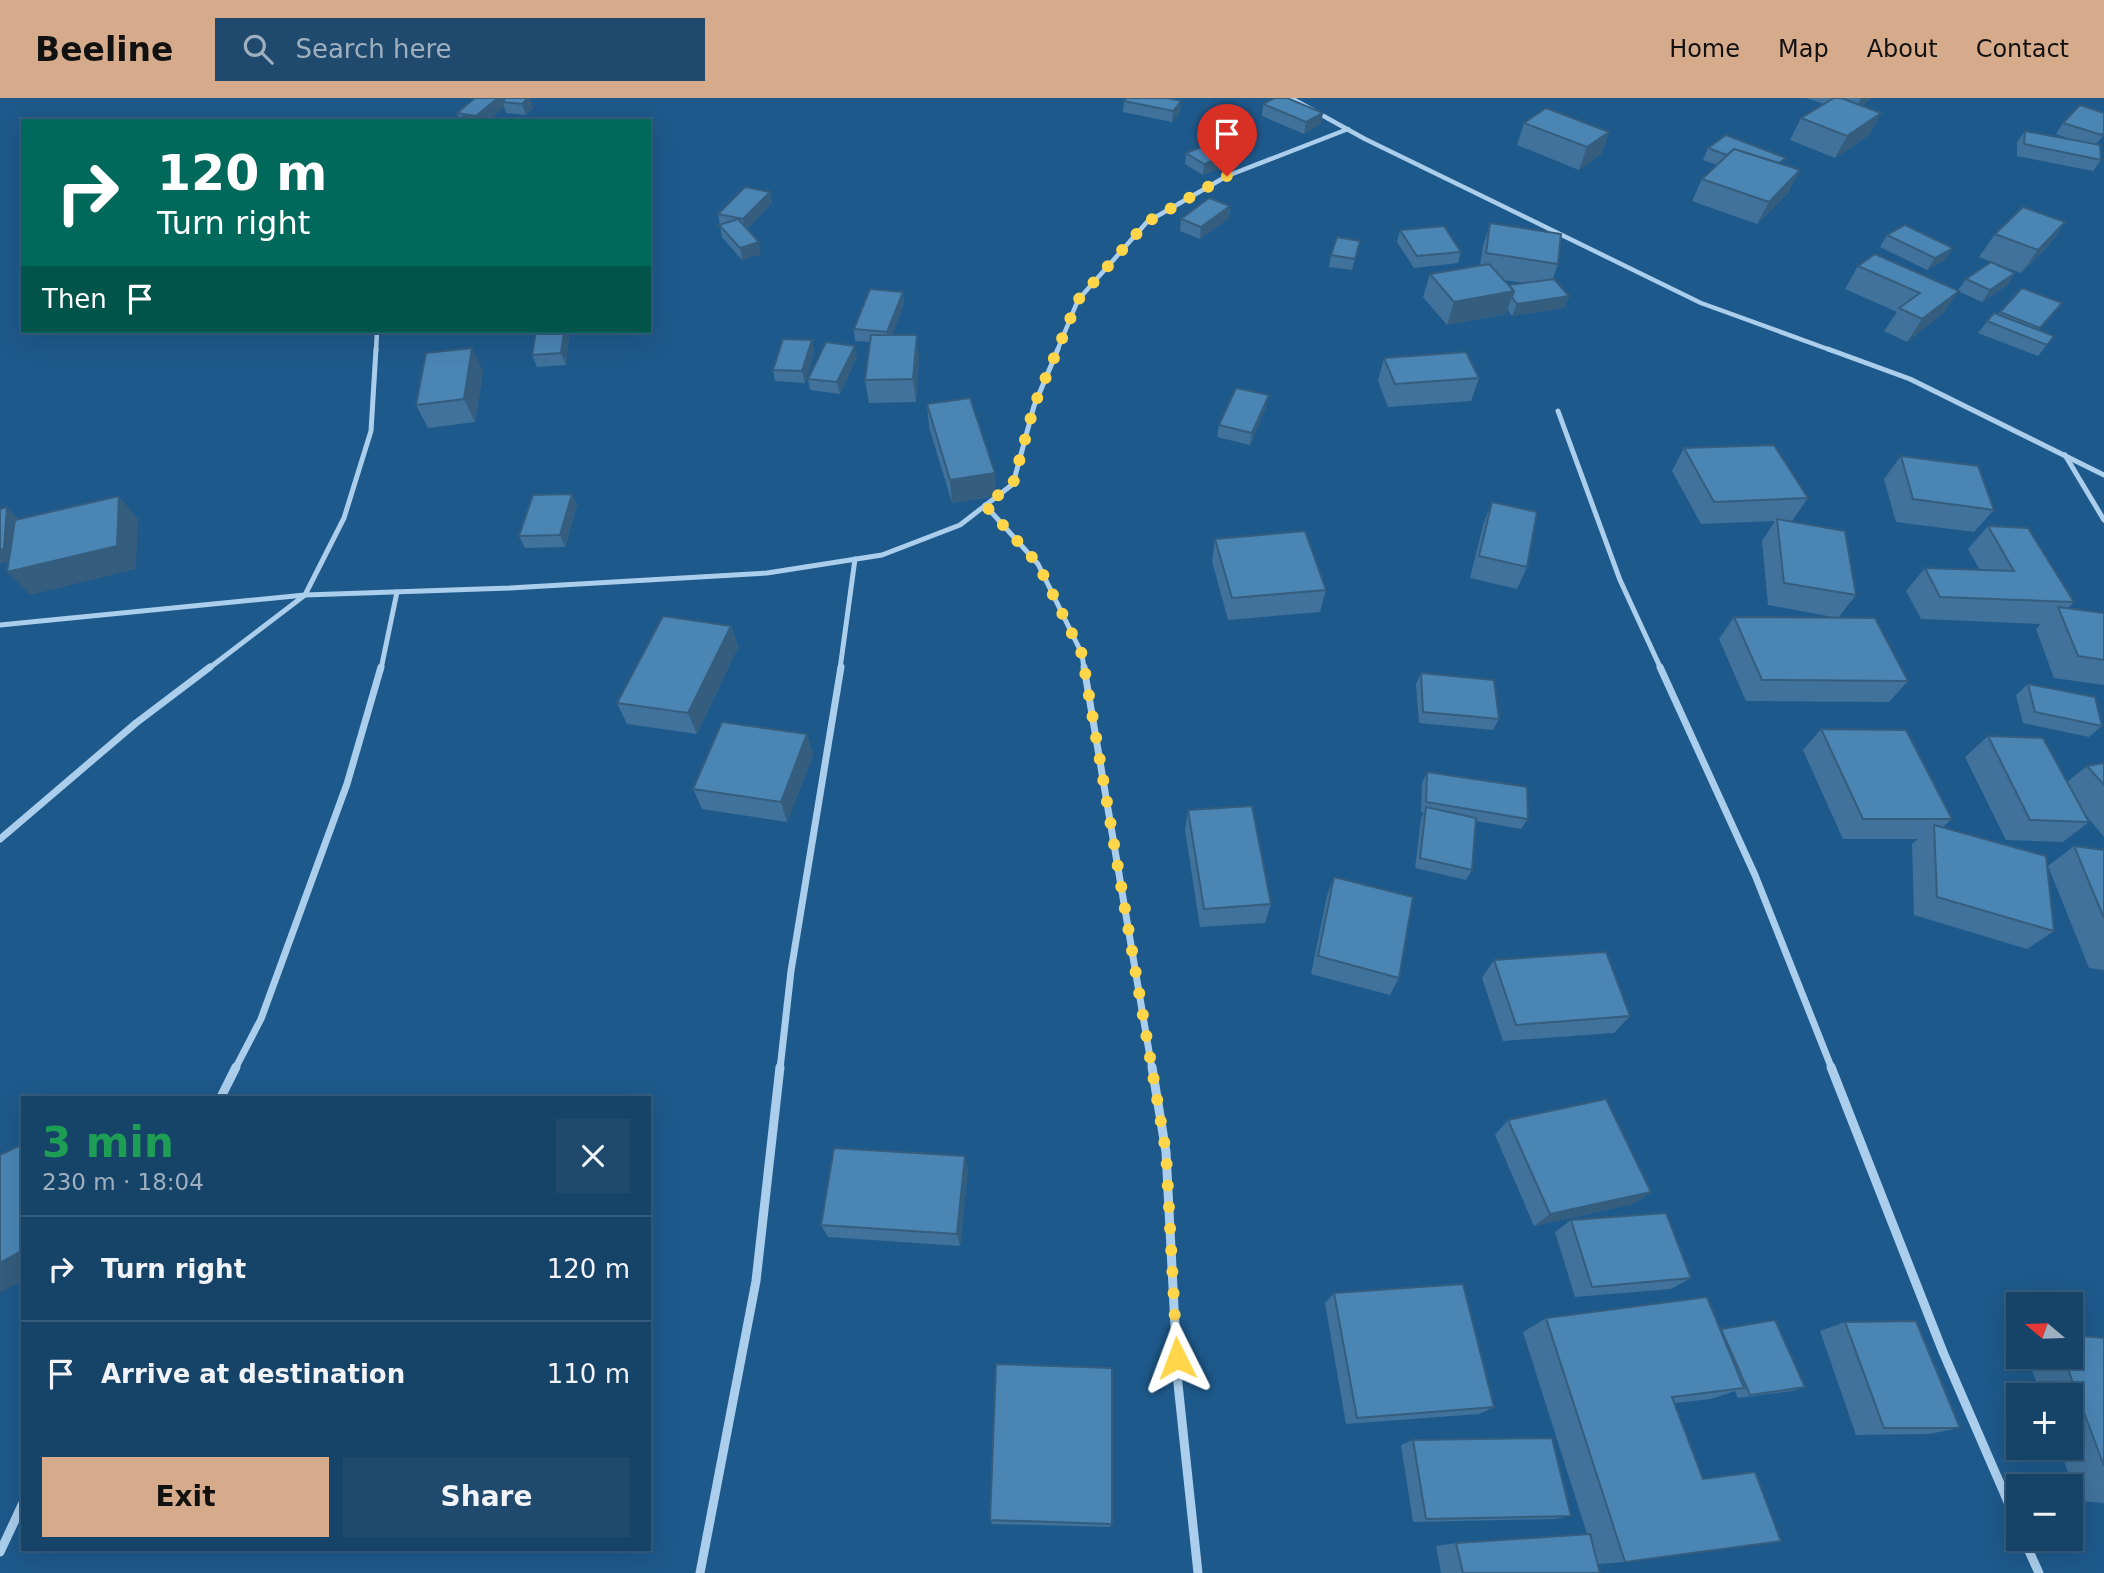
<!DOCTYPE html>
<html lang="en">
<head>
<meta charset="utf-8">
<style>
	:root { --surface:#164368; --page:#1f4a6e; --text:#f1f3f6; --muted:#9eb0c0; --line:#355c7c; --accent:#d6ab8b }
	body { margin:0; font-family:"DejaVu Sans",sans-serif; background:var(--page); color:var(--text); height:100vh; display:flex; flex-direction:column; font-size:26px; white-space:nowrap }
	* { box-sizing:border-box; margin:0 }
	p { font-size:23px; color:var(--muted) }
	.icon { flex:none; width:38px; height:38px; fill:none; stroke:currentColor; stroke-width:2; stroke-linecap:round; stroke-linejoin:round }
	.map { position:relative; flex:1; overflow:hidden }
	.side { position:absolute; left:21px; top:998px; width:630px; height:455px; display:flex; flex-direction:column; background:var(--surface); border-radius:0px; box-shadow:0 7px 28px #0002,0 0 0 2px var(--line) }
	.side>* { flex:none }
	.hud { position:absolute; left:21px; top:21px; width:630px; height:214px; border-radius:0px; box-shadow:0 7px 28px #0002,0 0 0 2px var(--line); background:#00695c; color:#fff; overflow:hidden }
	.needle { width:46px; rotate:289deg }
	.fabs { position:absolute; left:2006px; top:1194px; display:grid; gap:14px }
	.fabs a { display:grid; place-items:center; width:77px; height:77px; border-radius:0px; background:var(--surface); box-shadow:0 7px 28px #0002,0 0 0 2px var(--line); font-size:35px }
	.pin { position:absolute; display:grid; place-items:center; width:60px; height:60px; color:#fff; margin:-72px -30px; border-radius:50% 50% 50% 0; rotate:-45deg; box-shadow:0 0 7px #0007 }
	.pin .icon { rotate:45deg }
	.me { position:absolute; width:77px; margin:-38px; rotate:357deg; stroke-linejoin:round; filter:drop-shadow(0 0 5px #0008) }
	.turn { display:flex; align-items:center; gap:24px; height:147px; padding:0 21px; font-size:32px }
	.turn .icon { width:91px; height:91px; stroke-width:2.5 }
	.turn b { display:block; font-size:49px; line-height:60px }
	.then { display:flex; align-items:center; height:66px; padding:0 21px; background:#0003; gap:14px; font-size:26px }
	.round { display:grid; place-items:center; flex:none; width:74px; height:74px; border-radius:0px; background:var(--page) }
	.headline { display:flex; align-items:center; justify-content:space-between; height:119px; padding:0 21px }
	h1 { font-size:42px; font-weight:800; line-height:52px; color:#1e9e55 }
	.action { display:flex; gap:14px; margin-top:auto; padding:14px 21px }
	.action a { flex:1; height:80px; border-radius:0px; background:var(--accent); color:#111; font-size:28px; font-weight:800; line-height:80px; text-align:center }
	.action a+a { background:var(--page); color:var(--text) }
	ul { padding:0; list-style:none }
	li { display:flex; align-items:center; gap:21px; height:105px; padding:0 21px; border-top:2px solid var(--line) }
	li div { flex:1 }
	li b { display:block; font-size:26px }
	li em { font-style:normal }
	header { display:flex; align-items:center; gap:42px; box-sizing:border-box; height:98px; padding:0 35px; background:var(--accent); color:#111 }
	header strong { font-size:33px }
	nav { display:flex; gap:38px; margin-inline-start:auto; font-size:24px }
	.search { width:490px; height:63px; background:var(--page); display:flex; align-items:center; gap:18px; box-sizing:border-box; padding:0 24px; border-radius:0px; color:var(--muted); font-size:26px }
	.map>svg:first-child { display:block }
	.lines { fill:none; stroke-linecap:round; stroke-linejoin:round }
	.street-far3 { stroke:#aaceec; stroke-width:4.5 }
	.street-far2 { stroke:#aaceec; stroke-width:5 }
	.street-far1 { stroke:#aaceec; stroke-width:7 }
	.street { stroke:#aaceec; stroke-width:9 }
	.wall { fill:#40729b; fill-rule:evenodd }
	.shaded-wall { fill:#345d7e }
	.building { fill:#4b85b4; stroke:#345d7e; stroke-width:2 }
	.route { stroke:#ffd54a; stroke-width:12; stroke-dasharray:0 21.6 }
</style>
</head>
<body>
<header>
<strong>Beeline</strong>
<div class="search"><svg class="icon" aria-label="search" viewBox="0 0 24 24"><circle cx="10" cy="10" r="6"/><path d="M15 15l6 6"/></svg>Search here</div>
<nav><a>Home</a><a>Map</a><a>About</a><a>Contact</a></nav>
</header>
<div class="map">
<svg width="2104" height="1475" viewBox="0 0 2104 1475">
	<rect width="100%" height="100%" fill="#1e598b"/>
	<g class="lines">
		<g class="street-far3">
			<polyline points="1291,0 1365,41 1701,205 1833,253"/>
			<polyline points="376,253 377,233"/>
			<polyline points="1057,253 1078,202 1147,124 1227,78 1348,31"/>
		</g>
		<g class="street-far2">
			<polyline points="1828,251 1910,281 2104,377"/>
			<polyline points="1558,313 1620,482 1661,571"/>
			<polyline points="2065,357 2104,422"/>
			<polyline points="985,407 1038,466 1082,556 1084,571"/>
			<polyline points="0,527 305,497 510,490 767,475 882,457 960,427 1013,386 1034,308 1058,251"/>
			<polyline points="208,571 305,497 344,420 371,333 376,251"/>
			<polyline points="381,571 397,494"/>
			<polyline points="840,571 855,461"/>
		</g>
		<g class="street-far1">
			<polyline points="1084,569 1152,971"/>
			<polyline points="1660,569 1755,777 1832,971"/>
			<polyline points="0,741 136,625 210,569"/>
			<polyline points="235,971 261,921 347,686 381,569"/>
			<polyline points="780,971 791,873 841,569"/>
		</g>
		<g class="street">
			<polyline points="1152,969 1166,1054 1178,1286 1198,1475"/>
			<polyline points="1831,969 1943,1254 2018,1427"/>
			<polyline points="221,999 236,969"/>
			<polyline points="2023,1440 2039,1475"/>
			<polyline points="0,1454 23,1405"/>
			<polyline points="700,1475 756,1183 780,969"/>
		</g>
	</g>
	<g class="wall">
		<polygon points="475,0 502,0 503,3 506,0 530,0 533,10 526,17 506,15 504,9 489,22 459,22 457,15"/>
		<polygon points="1806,0 1871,0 1862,8 1881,15 1869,37 1835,60 1790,42 1801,20 1824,6"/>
		<polygon points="1124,3 1180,14 1172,24 1123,14"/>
		<polygon points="1263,6 1321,26 1304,36 1262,18"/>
		<polygon points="2104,15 2104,37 2096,46 2101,62 2093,73 2017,58 2017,44 2025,33 2076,43 2056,36 2063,25"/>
		<polygon points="1206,24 1253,27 1251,39 1238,48 1205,35"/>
		<polygon points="1524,25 1609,34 1601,56 1579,72 1517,47"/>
		<polygon points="1708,50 1783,67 1800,72 1788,95 1757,126 1692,103 1702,81 1717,67 1703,62"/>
		<polygon points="1235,54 1233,65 1203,77 1185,66 1186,55"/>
		<polygon points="770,94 772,105 747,131 761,156 742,162 722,139 718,116"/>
		<polygon points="1230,108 1229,120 1200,141 1180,133 1181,121"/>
		<polygon points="2065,124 2049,147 2021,175 1979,159 1995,136"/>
		<path d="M1490 125 1558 166 1553 181 1569 198 1564 210 1512 218 1507 211 1506 216 1447 227 1423 199 1430 176 1480 167 1483 148ZM1504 182 1524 185 1509 187Z"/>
		<polygon points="1400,132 1461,154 1458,165 1414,170 1397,144"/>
		<polygon points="1887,137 1945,162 1927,172 1880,149"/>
		<polygon points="1357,154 1352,172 1329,169 1331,157"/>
		<polygon points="1858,168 1958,192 1966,181 2015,175 2007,187 1982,204 1958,193 1943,215 1907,244 1884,233 1897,214 1845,191"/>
		<polygon points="2022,190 2053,217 2039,232 2054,238 2038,258 1978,235 1994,215 1998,216"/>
		<polygon points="903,194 904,205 892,237 919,260 916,304 869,305 865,282 870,244 855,243 854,231"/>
		<polygon points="536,233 568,233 569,237 566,267 537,269 532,257"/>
		<polygon points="812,242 814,254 805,285 775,283 773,272"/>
		<polygon points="857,259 840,296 810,292 808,281"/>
		<polygon points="1384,260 1479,280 1471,303 1388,309 1378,283"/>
		<polygon points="483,273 475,324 428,330 416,307"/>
		<polygon points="1269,297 1266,309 1250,347 1217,339 1219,327"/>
		<polygon points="927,306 996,398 952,405 929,329"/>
		<polygon points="1684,350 1808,400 1792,423 1788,423 1856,497 1838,520 1908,583 1889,604 1746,603 1719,541 1734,519 1838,520 1768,507 1762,443 1775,423 1701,426 1672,373"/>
		<polygon points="1901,358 1994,412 1974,434 1896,424 1884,381"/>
		<polygon points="572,396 577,407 565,449 525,450 519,438"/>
		<polygon points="1492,404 1527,469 1517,491 1470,480 1483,427"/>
		<polygon points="1988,428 2074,504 2067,511 2104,515 2104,587 2054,580 2036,531 2041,526 1921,521 1906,493 1925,470 1980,472 1968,451"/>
		<polygon points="1215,441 1326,492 1320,514 1228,522 1212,463"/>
		<polygon points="731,528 738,549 697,636 627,626 617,605"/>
		<polygon points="1421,575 1499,621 1493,632 1419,625 1416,586"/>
		<polygon points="2028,586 2102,628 2089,639 2023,625 2016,597"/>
		<polygon points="1821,631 1952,721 1943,729 2054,833 2027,851 1914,817 1912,746 1918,741 1843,741 1803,652"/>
		<polygon points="807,636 813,657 787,724 702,711 693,691"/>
		<polygon points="1988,638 2067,684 2087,668 2104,665 2104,739 2084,715 2089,724 2063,744 2006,742 1965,659"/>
		<polygon points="1427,674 1528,721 1521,731 1476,723 1472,772 1466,782 1415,770 1421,720 1424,715 1421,714 1422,685"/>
		<polygon points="1188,712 1271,806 1265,825 1200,829 1185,732"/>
		<polygon points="2074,748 2104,752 2104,872 2089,870 2048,768"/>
		<polygon points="1334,779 1399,880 1390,897 1311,876 1327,798"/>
		<polygon points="1494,862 1630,918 1614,935 1503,943 1482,880"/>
		<polygon points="1508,1022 1651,1094 1633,1106 1534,1128 1495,1037"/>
		<polygon points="968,1071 960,1148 828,1139 821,1127"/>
		<polygon points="1571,1122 1691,1180 1671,1191 1575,1199 1555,1134"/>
		<polygon points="1334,1195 1494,1309 1479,1316 1346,1326 1325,1205"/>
		<polygon points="1546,1220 1720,1231 1775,1222 1805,1289 1792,1293 1738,1300 1735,1293 1711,1301 1675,1305 1625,1464 1598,1466 1600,1475 1441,1475 1436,1448 1456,1445 1587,1436 1523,1234"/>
		<polygon points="1845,1224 1960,1330 1929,1336 1856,1337 1820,1233"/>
		<polygon points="2104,1240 2104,1405 2078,1403 2059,1349 2070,1349 2070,1297 2041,1297 2027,1258 2070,1258"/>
		<polygon points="1413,1342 1571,1418 1553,1421 1413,1424 1401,1347"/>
		<polygon points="990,1422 1112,1426 1110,1429 992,1426"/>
	</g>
	<g class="shaded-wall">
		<polygon points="498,0 502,0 504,9 488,23 478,23 476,18"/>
		<polygon points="528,0 530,0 533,10 526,17 522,6"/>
		<polygon points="1861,0 1871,0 1853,16"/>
		<polygon points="1181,3 1180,14 1172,24 1173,13"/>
		<polygon points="1323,15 1321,26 1304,36 1306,24"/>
		<polygon points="1881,15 1869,37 1835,60 1847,38"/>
		<polygon points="1253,27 1251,39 1238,48 1239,36"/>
		<polygon points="1609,34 1601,56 1579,72 1587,49"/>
		<polygon points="1235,54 1233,65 1203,77 1204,66"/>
		<polygon points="1800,72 1788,95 1757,126 1769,104"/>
		<polygon points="770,94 772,105 745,133 743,121"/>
		<polygon points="1230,108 1229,120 1200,141 1201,129"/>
		<polygon points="2065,124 2049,147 2021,175 2038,152"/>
		<polygon points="759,144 761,156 742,162 740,150"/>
		<polygon points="1953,150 1945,162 1927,172 1935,160"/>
		<polygon points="2015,175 2007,187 1982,204 1990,192"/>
		<polygon points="1514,193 1506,216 1447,227 1454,204"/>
		<polygon points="1959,193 1943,215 1907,244 1922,221"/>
		<polygon points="903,194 904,205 889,246 887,234"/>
		<polygon points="1569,198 1564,210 1512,218 1517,206"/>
		<polygon points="564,233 568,233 569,237 566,267 561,255"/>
		<polygon points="917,237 919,260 916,304 913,281"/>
		<polygon points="812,242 814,254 805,285 802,273"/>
		<polygon points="855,248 857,259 840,296 837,284"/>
		<polygon points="472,250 483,273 475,324 464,301"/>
		<polygon points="1269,297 1266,309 1250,347 1252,335"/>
		<polygon points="995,375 996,398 952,405 950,382"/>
		<polygon points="572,396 577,407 565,449 560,437"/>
		<polygon points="119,398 138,421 136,471 30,497 7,474"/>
		<polygon points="7,409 18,420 15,462 0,466 0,452"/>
		<polygon points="731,528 738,549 697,636 688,615"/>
		<polygon points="807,636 813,657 787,724 781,704"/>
		<polygon points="965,1058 968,1071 960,1148 957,1136"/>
		<polygon points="1651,1094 1633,1106 1534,1128 1550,1116"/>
		<polygon points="23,1152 23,1182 0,1195 0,1165"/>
	</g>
	<g class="building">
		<polygon points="475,0 498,0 476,18 457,15"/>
		<polygon points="506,0 528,0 522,6 502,4"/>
		<polygon points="1126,0 1167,0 1181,3 1173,13 1124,3"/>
		<polygon points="1275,0 1287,0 1323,15 1306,24 1263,6"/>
		<polygon points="1834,0 1841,0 1881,15 1847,38 1801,20"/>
		<polygon points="2080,7 2104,15 2104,35 2102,37 2063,25"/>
		<polygon points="1546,10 1609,34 1587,49 1524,25"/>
		<polygon points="1220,15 1253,27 1239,36 1206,24"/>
		<polygon points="464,18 492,23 458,23"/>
		<polygon points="2025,33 2100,47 2101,62 2024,46"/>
		<polygon points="1726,37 1786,60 1779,65 1734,51 1727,57 1708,50"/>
		<polygon points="1217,43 1235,54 1204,66 1186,55"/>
		<polygon points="1734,51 1800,72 1769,104 1702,81"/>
		<polygon points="745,89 770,94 743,121 718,116"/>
		<polygon points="1209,100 1230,108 1201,129 1181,121"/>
		<polygon points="2023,109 2065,124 2038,152 1995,136"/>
		<polygon points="738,121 759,144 740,150 719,127"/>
		<polygon points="1490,125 1561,136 1558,166 1486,155"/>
		<polygon points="1905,127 1953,150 1935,160 1887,137"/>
		<polygon points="1444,128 1461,154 1417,158 1400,132"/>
		<polygon points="1337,139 1360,143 1355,161 1331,157"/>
		<polygon points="1875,156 1959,193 1922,221 1899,210 1920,195 1858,168"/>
		<polygon points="1991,164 2015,175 1990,192 1966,181"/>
		<polygon points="1489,166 1514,193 1454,204 1430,176"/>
		<polygon points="1554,181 1569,198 1517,206 1512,199 1514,193 1509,187"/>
		<polygon points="2022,190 2062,205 2040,230 2000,214"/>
		<polygon points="870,191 903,194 887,234 854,231"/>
		<polygon points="1994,215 2054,238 2047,247 1987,223"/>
		<polygon points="536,233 564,233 561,255 532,257"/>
		<polygon points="871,237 917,237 913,281 865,282"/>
		<polygon points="783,241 812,242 802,273 773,272"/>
		<polygon points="826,244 855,248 837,284 808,281"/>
		<polygon points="472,250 464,301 416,307 426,255"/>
		<polygon points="1466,254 1479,280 1395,286 1384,260"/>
		<polygon points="1236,290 1269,297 1252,335 1219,327"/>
		<polygon points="970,300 995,375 950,382 927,306"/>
		<polygon points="1774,347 1808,400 1714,404 1684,350"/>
		<polygon points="1901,358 1978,368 1994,412 1913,401"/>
		<polygon points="572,396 560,437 519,438 533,397"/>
		<polygon points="119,398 117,448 7,474 15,422"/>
		<polygon points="1492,404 1537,414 1527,469 1479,458"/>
		<polygon points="7,409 4,451 0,452 0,411"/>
		<polygon points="1777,421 1845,433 1856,497 1784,485"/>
		<polygon points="1988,428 2028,430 2074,504 1940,499 1925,470 2014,473"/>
		<polygon points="1305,433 1326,492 1232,500 1215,441"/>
		<polygon points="2058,509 2104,515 2104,562 2078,558"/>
		<polygon points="663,518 731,528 688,615 617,605"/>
		<polygon points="1734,519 1875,520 1908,583 1762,582"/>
		<polygon points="1421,575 1494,582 1499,621 1423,614"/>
		<polygon points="2028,586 2095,599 2102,628 2035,614"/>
		<polygon points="722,624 807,636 781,704 693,691"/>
		<polygon points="1821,631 1906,632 1952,721 1863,721"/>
		<polygon points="1988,638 2043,640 2089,724 2030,722"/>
		<polygon points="2104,665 2104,687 2087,668"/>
		<polygon points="1427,674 1527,689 1528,721 1426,704"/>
		<polygon points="1252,708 1271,806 1204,811 1188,712"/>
		<polygon points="1426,709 1476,720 1472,772 1420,760"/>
		<polygon points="1934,727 2046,758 2054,833 1937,799"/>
		<polygon points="2074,748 2104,752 2104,820"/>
		<polygon points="1334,779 1413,799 1399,880 1318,858"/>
		<polygon points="1606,854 1630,918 1516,927 1494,862"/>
		<polygon points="1606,1001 1651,1094 1550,1116 1508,1022"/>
		<polygon points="23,1046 23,1152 0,1165 0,1057"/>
		<polygon points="834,1050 965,1058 957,1136 821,1127"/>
		<polygon points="1666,1115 1691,1180 1592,1189 1571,1122"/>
		<polygon points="1463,1186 1494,1309 1357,1320 1334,1195"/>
		<polygon points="1707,1199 1744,1290 1672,1299 1703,1381 1755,1374 1781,1443 1625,1464 1546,1220"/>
		<polygon points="1775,1222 1805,1289 1750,1297 1721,1231"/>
		<polygon points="1916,1223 1960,1330 1884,1330 1845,1224"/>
		<polygon points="2070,1237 2104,1240 2104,1368 2063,1258 2070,1258"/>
		<polygon points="996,1266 1112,1270 1112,1426 990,1422"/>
		<polygon points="1552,1340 1571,1418 1426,1421 1413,1342"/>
		<polygon points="1590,1436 1600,1475 1463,1475 1456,1445"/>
	</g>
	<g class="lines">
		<polyline class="route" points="1177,1260 1166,1054 1082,556 1038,466 985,407 1013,386 1034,308 1078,202 1147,124 1227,78"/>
	</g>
</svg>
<div class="fabs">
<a><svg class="needle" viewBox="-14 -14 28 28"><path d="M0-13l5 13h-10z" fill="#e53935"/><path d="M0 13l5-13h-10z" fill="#9eb0c0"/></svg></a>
<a>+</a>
<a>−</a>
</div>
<div class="pin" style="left:1227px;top:78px;background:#d93025"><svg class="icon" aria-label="arrive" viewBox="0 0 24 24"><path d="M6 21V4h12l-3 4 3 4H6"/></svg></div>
<svg class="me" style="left:1177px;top:1260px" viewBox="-20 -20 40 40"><path d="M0-17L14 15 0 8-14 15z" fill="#ffd54a" stroke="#fff" stroke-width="4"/></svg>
<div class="hud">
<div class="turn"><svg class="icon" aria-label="right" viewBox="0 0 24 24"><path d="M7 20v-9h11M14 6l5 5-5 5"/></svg><div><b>120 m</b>Turn right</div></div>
<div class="then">Then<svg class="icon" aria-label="arrive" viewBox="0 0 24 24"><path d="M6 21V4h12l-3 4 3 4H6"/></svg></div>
</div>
<section class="side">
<div class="headline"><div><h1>3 min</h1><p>230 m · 18:04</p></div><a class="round"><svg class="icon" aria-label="close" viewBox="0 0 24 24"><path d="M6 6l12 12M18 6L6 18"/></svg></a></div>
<ul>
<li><svg class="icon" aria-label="right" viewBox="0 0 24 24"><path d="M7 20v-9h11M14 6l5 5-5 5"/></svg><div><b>Turn right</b></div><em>120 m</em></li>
<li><svg class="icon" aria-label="arrive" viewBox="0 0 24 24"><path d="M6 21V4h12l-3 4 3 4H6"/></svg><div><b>Arrive at destination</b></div><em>110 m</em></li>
</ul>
<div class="action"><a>Exit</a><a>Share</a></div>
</section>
</div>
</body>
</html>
